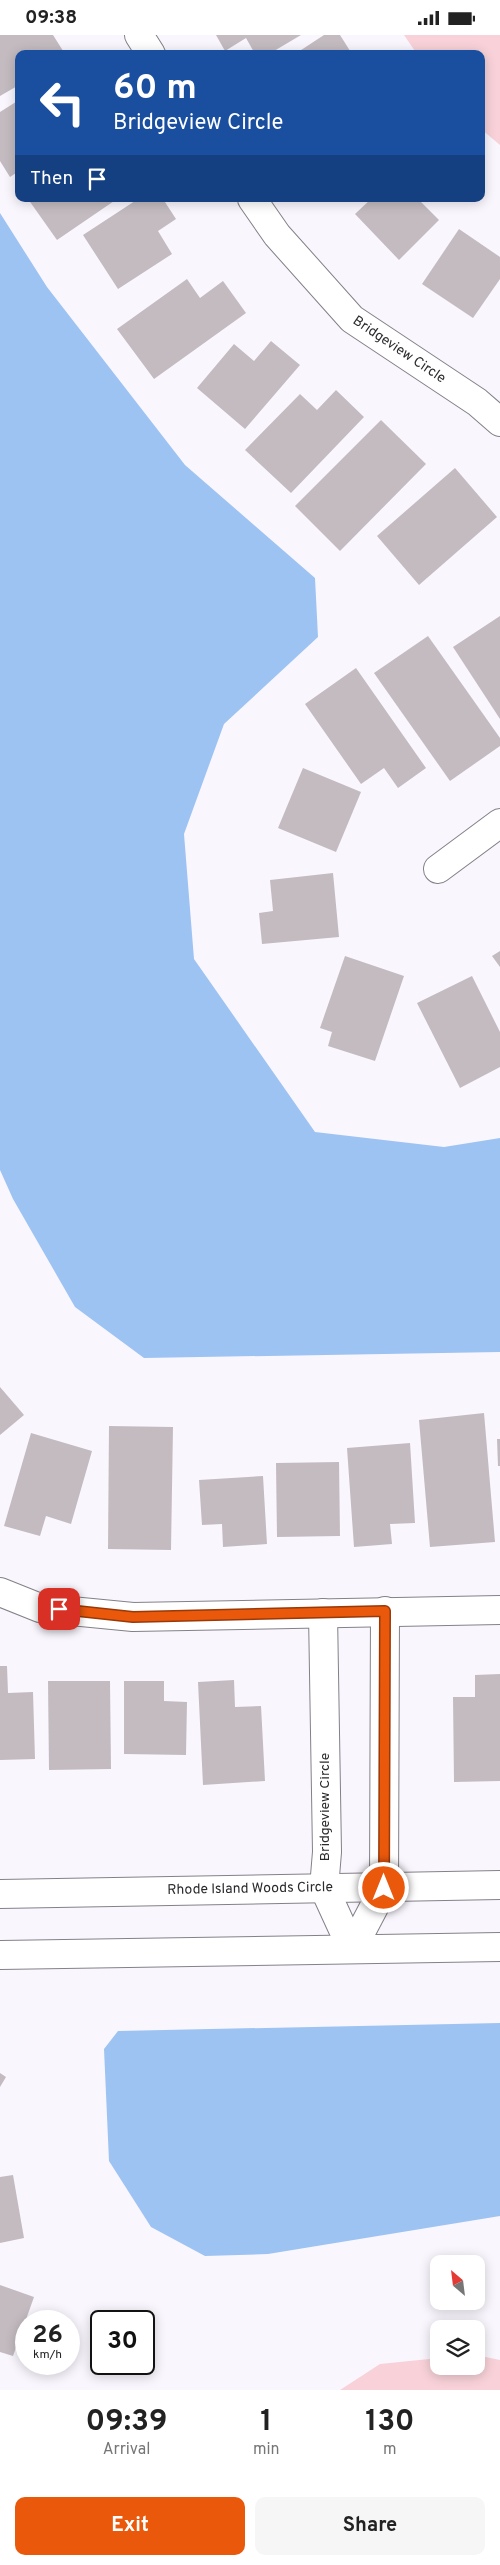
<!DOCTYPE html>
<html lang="en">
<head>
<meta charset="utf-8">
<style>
	:root { --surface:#fff; --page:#f6f6f6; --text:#222; --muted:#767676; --accent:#ea580c }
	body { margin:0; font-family:Overpass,sans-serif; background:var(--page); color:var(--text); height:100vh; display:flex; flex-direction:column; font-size:19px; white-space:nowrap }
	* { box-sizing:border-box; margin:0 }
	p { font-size:16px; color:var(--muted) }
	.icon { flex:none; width:28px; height:28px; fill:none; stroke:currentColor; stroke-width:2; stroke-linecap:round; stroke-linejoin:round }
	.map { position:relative; height:2355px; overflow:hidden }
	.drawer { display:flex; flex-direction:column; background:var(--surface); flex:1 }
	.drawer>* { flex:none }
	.hud { position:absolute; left:15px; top:15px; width:470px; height:152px; border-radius:10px; box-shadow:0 2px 12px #0003; background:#1a4fa0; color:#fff; overflow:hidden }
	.needle { width:32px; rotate:332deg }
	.fabs { position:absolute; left:430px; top:2220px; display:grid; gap:10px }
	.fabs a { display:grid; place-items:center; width:55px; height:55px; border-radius:10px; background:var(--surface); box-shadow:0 2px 12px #0003; font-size:25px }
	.speed { position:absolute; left:15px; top:2275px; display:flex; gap:10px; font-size:25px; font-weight:700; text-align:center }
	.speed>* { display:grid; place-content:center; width:65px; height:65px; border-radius:50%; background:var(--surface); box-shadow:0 2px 12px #0003; line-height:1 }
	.speed small { font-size:12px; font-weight:400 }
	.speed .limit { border:2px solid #111; border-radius:8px; background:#fff; color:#111 }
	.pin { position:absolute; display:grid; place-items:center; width:42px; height:42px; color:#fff; margin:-21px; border-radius:10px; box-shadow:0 2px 8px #0006 }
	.me { position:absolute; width:55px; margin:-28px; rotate:0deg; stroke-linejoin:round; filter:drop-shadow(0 0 4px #0008) }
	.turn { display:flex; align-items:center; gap:18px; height:105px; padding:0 15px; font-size:22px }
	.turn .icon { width:65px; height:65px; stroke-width:2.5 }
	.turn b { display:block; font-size:35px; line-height:42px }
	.then { display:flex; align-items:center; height:48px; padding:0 15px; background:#0003; gap:10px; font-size:19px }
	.eta { display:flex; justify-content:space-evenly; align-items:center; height:85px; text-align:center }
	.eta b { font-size:30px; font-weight:700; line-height:35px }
	.cta { display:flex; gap:10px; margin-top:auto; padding:10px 15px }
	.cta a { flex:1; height:58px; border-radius:10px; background:var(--accent); color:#fff; font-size:20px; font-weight:700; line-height:58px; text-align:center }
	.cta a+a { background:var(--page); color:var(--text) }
	.status { display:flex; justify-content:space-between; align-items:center; height:35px; padding:0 25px; background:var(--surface); direction:ltr }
	.status svg { height:14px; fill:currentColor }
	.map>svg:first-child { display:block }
	.green { fill:#f8d2d8 }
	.water { fill:#9dc3f3 }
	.building { fill:#c3bbc0 }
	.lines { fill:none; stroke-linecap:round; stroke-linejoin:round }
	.minor-casing { stroke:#848087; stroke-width:30 }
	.tertiary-casing { stroke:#848087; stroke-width:30 }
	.minor { stroke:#fff; stroke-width:28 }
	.tertiary { stroke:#fff; stroke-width:28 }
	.route-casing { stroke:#983908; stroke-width:12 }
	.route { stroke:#ea580c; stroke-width:9 }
	.labels { text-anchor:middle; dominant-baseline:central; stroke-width:4.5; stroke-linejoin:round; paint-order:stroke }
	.street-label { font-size:14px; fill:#2c2a2d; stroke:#fff }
</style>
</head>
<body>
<div class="status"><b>09:38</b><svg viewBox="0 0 49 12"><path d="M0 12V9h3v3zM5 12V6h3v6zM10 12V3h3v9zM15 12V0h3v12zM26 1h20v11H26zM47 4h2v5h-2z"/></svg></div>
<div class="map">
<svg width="500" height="2355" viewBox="0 0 500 2355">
	<rect width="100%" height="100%" fill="#faf6fe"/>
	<g class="green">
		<polygon points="404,0 500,0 500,110 481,94 481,19 417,19"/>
		<polygon points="476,2320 500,2325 500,2355 340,2355 380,2329 439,2323 439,2331 476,2331"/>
	</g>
	<g class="water">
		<polygon points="0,178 47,252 185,430 315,543 318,602 224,689 184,799 194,924 315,1097 444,1112 500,1103 500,1317 144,1323 75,1272 13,1164 0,1135"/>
		<polygon points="500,1988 500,2181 268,2219 205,2221 151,2192 109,2126 104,2014 118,1996"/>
	</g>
	<g class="building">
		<polygon points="0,0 53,0 65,19 19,19 19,50 0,61"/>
		<polygon points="216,0 301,0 269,19 255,19 246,3 225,16"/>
		<polygon points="324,0 340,0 352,19 295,19"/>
		<polygon points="19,65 19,136 10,142 0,126 0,77"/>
		<polygon points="28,164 117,164 57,205"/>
		<polygon points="138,164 163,164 176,184 158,196 172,219 118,254 83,200"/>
		<polygon points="371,164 418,164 439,185 399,225 355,179"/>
		<polygon points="459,194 500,222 500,244 473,283 422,249"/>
		<polygon points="187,244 200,263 223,246 246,278 154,344 117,294"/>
		<polygon points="271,306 300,330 245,394 197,353 234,309 254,326"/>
		<polygon points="336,355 364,382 291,458 245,415 300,359 317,375"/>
		<polygon points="381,385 426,429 340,516 295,471"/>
		<polygon points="455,433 497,482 419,550 377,501"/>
		<polygon points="500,581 500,684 453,612"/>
		<polygon points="428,601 500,703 500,711 450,746 374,638"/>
		<polygon points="356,633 426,733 398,753 384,733 361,749 305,669"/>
		<polygon points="303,733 361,757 336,817 278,793"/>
		<polygon points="333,838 339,902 262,909 259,878 273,876 270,845"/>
		<polygon points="500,916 500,932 492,921"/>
		<polygon points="345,921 404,941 375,1026 328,1011 332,997 320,993"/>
		<polygon points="472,941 500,997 500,1032 460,1053 417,968"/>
		<polygon points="0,1352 24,1380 0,1400"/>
		<polygon points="484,1378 495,1507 430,1512 419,1385"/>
		<polygon points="109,1391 173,1392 171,1515 108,1514"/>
		<polygon points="31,1398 92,1416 71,1489 46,1481 40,1501 4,1491"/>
		<polygon points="497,1404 500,1404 500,1431 498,1431"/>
		<polygon points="410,1408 415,1488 390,1489 392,1509 354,1512 347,1413"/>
		<polygon points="339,1427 340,1501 277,1502 276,1428"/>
		<polygon points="263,1441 267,1509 223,1512 222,1489 202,1490 199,1445"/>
		<polygon points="0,1631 7,1631 8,1658 33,1657 35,1724 0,1725"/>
		<polygon points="500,1639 500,1746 454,1747 453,1662 475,1662 475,1640"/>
		<polygon points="234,1645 235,1672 261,1671 265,1746 203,1750 198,1647"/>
		<polygon points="48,1646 110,1646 111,1734 49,1735"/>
		<polygon points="124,1646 164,1646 164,1666 187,1667 186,1720 124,1719"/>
		<polygon points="0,2038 6,2042 0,2052"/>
		<polygon points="13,2140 24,2203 0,2208 0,2142"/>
		<polygon points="0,2250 34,2262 13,2321 0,2317"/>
	</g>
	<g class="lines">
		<g class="minor-casing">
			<g id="minor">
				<polyline points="139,0 151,19"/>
				<polyline points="252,164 277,200 352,284 477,367 500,387"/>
				<polyline points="438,834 500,788"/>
				<polyline points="0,1557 40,1573 133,1582 500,1575"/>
				<polyline points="323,1578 327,1817 324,1853 352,1914"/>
				<polyline points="352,1914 384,1853 385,1576"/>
			</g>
		</g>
		<g class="tertiary-casing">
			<g id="tertiary">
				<polyline points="0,1859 500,1850"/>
				<polyline points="0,1920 500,1912"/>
			</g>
		</g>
		<use href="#minor" class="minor"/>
		<use href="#tertiary" class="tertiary"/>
	</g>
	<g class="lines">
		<g class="route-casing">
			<polyline id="route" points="59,1574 133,1582 385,1576 384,1853"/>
		</g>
		<use href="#route" class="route"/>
	</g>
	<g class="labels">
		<g class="street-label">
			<text transform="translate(399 315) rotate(34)">Bridgeview Circle</text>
			<text transform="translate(325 1772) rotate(-90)">Bridgeview Circle</text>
			<text transform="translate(250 1854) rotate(-1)">Rhode Island Woods Circle</text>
		</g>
	</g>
</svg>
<div class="fabs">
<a><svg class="needle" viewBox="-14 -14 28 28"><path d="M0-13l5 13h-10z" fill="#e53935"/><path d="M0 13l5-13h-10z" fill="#767676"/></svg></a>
<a><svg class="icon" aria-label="layers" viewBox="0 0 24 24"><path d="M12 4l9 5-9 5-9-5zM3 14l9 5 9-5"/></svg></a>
</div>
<div class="speed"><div>26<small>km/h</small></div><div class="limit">30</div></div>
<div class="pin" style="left:59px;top:1574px;background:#d93025"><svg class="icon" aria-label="arrive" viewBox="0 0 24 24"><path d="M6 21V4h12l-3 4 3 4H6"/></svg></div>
<svg class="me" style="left:384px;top:1853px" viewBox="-20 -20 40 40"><circle r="17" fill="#ea580c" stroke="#fff" stroke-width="3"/><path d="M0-11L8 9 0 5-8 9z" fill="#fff"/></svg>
<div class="hud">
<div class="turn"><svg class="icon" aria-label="left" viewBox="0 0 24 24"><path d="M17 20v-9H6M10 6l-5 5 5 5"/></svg><div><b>60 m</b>Bridgeview Circle</div></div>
<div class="then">Then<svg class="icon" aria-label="arrive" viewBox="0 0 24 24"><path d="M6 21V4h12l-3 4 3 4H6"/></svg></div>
</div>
</div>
<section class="drawer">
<div class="eta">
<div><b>09:39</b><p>Arrival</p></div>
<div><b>1</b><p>min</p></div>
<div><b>130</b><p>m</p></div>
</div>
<div class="cta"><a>Exit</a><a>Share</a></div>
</section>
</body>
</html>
